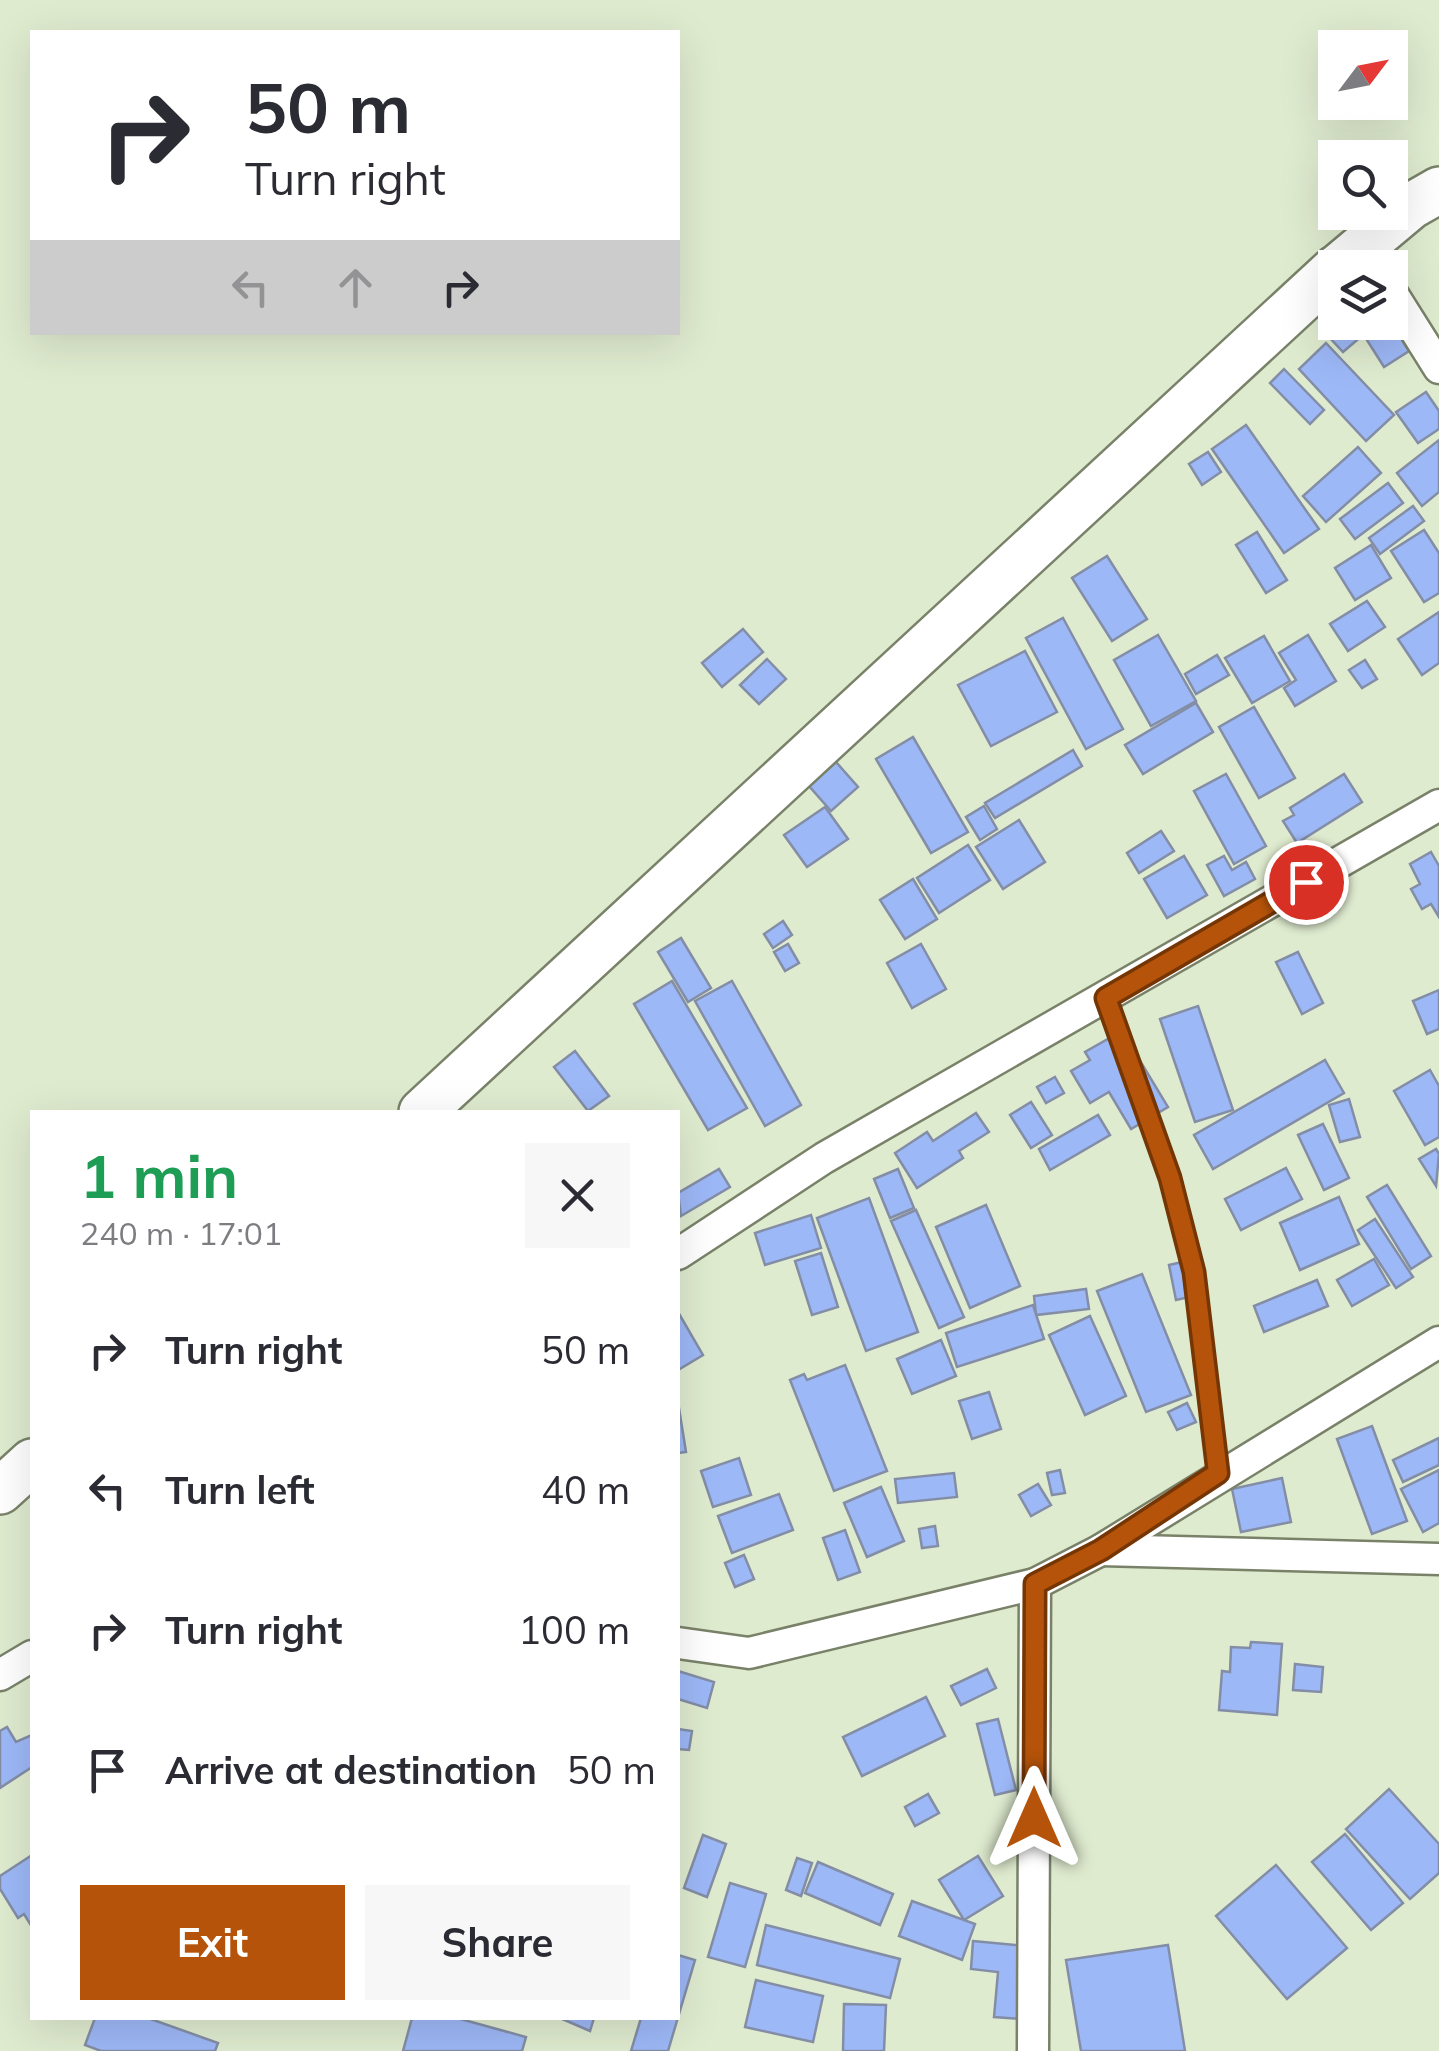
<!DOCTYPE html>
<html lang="en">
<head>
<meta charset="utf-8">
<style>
	:root { --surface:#fff; --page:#f7f7f7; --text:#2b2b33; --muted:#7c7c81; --accent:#b45309 }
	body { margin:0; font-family:Mulish,sans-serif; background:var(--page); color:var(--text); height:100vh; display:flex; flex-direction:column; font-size:38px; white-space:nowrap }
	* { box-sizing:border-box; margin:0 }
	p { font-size:32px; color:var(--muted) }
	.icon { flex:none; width:55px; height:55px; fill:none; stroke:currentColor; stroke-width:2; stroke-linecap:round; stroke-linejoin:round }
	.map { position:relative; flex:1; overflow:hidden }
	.details { position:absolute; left:30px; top:1110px; width:650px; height:910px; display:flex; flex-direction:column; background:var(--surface); border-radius:0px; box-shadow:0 10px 40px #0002 }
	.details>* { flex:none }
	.top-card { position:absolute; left:30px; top:30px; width:650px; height:305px; border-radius:0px; box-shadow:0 10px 40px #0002; background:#fff; color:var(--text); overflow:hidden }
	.needle { width:65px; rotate:58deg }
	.fabs { position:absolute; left:1318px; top:30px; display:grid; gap:20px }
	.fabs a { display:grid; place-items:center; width:90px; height:90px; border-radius:0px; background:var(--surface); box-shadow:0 10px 40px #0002; font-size:50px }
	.pin { position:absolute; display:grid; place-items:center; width:85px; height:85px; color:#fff; margin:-42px; border:5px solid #fff; border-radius:50%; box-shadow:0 2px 10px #0007 }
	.me { position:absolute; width:110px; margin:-55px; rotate:0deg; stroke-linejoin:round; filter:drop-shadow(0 0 8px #0008) }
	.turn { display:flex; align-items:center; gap:35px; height:210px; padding:0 50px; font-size:45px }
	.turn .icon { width:130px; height:130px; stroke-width:2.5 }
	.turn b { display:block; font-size:70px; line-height:85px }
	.lanes { display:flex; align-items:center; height:95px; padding:0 50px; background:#0003; justify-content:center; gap:50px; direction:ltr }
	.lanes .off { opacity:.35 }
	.round { display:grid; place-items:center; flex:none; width:105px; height:105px; border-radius:0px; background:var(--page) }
	.summary { display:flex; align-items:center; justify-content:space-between; height:170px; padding:0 50px }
	h1 { font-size:60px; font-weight:700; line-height:75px; color:#1e9e55 }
	.cta { display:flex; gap:20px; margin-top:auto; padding:20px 50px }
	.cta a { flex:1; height:115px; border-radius:0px; background:var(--accent); color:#fff; font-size:40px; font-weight:700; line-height:115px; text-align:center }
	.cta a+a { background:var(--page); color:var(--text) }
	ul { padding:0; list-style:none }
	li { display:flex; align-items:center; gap:30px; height:140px; padding:0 50px }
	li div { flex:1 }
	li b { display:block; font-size:38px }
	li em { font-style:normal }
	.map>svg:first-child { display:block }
	.building { fill:#9db8f7; stroke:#838ea6; stroke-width:2.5 }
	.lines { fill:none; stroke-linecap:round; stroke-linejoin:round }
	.lane-casing { stroke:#798269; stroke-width:20 }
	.street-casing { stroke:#798269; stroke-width:35 }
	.secondary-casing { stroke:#798269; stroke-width:50 }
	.lane { stroke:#fff; stroke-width:15 }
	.street { stroke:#fff; stroke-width:30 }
	.secondary { stroke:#fff; stroke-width:45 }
	.route-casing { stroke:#753606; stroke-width:25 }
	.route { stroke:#b45309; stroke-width:18 }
</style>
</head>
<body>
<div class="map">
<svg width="1439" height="2051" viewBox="0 0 1439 2051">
	<rect width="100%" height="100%" fill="#dfebcf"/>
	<g class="building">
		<polygon points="1390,321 1409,351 1384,367 1360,329 1369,322"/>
		<polygon points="1344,325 1357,340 1343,352 1330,338"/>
		<polygon points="1326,343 1394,415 1366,441 1299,369"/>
		<polygon points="1284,369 1324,410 1310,424 1270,383"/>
		<polygon points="1426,392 1439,411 1439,429 1418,443 1396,412"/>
		<polygon points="1246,425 1319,529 1284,553 1212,449"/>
		<polygon points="1439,440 1439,492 1422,506 1397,473"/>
		<polygon points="1358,447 1381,473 1326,522 1303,496"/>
		<polygon points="1208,452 1221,472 1202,485 1189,464"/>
		<polygon points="1388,483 1403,503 1355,539 1340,519"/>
		<polygon points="1413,506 1424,521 1380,554 1369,538"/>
		<polygon points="1424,530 1439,553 1439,593 1424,602 1391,551"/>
		<polygon points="1257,532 1287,580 1266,593 1236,545"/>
		<polygon points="1371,545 1391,578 1355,600 1335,568"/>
		<polygon points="1107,556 1147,619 1112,641 1072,578"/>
		<polygon points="1367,601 1385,627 1348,651 1330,624"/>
		<polygon points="1439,612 1439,663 1422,675 1398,639"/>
		<polygon points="1063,618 1123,729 1086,749 1026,638"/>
		<polygon points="743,629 763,652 722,687 702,663"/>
		<polygon points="1158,635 1196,701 1151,726 1114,660"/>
		<polygon points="1308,635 1336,681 1295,706 1284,688 1296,680 1279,653"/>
		<polygon points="1264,636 1290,681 1252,703 1225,658"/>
		<polygon points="1025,651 1057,712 991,746 958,685"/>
		<polygon points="1217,655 1229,675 1196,694 1185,674"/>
		<polygon points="767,659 786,679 759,704 740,685"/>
		<polygon points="1365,660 1377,679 1362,688 1349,670"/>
		<polygon points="1196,703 1213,732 1143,774 1125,745"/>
		<polygon points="1254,707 1295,778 1259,798 1219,727"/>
		<polygon points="913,737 968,832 931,853 876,759"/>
		<polygon points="1073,750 1082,766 995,818 985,803"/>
		<polygon points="836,762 858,787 831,811 809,786"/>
		<polygon points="1226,774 1266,846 1234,864 1194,791"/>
		<polygon points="1344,774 1362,802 1297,843 1283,821 1294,815 1290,808"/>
		<polygon points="984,806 997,829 980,840 966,817"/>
		<polygon points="825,807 848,839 807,867 784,835"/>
		<polygon points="1019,820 1045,862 1003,889 976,847"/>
		<polygon points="1161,831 1174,851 1139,873 1127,853"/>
		<polygon points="968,845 990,880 939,913 917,878"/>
		<polygon points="1431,852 1439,866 1439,917 1431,904 1422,909 1411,889 1420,884 1410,864"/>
		<polygon points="1184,856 1207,895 1167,918 1144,879"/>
		<polygon points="1224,856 1232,870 1246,862 1255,879 1224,896 1207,865"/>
		<polygon points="913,879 937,919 905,939 880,900"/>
		<polygon points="783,921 792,935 773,948 764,934"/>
		<polygon points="681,938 711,988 688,1002 658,952"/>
		<polygon points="788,944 799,963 785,971 774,952"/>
		<polygon points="921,944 946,989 912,1008 887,963"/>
		<polygon points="1298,952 1323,1003 1302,1014 1276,962"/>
		<polygon points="672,981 747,1108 708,1130 634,1004"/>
		<polygon points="732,981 801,1105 765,1126 695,1001"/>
		<polygon points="1439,990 1439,1029 1427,1034 1413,1001"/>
		<polygon points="1198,1006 1233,1110 1195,1122 1160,1019"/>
		<polygon points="1122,1031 1168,1107 1131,1129 1109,1092 1090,1103 1071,1071 1090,1060 1085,1052"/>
		<polygon points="575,1051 609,1096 588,1111 554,1067"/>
		<polygon points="1325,1060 1344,1093 1213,1169 1194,1135"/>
		<polygon points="1430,1070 1439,1086 1439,1137 1425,1145 1394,1091"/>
		<polygon points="1055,1077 1064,1093 1046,1103 1037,1087"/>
		<polygon points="1349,1099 1360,1137 1340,1142 1329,1105"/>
		<polygon points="1031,1102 1052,1135 1031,1148 1010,1115"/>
		<polygon points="976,1113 989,1132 959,1151 963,1158 917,1188 895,1153 927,1132 933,1141"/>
		<polygon points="1098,1115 1110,1135 1050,1170 1039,1149"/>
		<polygon points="1323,1124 1349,1178 1324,1190 1298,1135"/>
		<polygon points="1436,1149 1439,1154 1436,1186 1419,1159"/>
		<polygon points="1286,1168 1302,1199 1241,1230 1225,1199"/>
		<polygon points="719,1169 730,1187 681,1216 678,1193"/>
		<polygon points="898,1169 914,1208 890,1218 874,1179"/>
		<polygon points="1387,1185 1431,1256 1411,1269 1367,1197"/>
		<polygon points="1339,1197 1359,1244 1300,1270 1280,1223"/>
		<polygon points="869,1198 918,1332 866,1351 817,1218"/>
		<polygon points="986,1205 1020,1286 970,1308 936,1227"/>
		<polygon points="916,1210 964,1317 939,1328 891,1221"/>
		<polygon points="811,1215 821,1248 765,1265 755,1233"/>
		<polygon points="1375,1219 1413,1277 1396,1288 1358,1230"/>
		<polygon points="821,1253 838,1307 812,1315 795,1261"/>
		<polygon points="1374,1259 1389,1285 1352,1306 1337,1280"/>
		<polygon points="1191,1260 1198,1295 1176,1300 1169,1265"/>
		<polygon points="1142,1274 1191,1395 1146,1412 1097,1291"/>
		<polygon points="1317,1280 1328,1306 1264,1332 1254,1306"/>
		<polygon points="1086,1289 1089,1309 1036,1315 1034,1296"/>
		<polygon points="1033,1305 1044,1339 957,1367 946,1333"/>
		<polygon points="678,1312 703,1355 678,1370"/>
		<polygon points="1090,1316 1126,1396 1085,1415 1049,1335"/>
		<polygon points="941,1340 956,1376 912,1394 897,1359"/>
		<polygon points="845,1365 887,1471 834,1491 790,1380 804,1374 807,1380"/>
		<polygon points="989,1392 1001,1429 972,1439 959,1401"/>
		<polygon points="678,1402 686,1452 678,1453"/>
		<polygon points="1187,1403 1196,1422 1177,1430 1168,1412"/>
		<polygon points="1372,1426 1407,1521 1372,1534 1337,1439"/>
		<polygon points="1439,1438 1439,1465 1403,1482 1393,1460"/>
		<polygon points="739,1458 751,1495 713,1507 701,1471"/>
		<polygon points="1060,1470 1065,1493 1052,1495 1047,1473"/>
		<polygon points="1439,1470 1439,1523 1423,1532 1401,1489"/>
		<polygon points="954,1473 957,1497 898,1503 895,1479"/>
		<polygon points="1282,1478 1291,1522 1241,1532 1232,1489"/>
		<polygon points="1038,1484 1051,1505 1031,1516 1019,1495"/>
		<polygon points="881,1487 904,1541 867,1557 844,1503"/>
		<polygon points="779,1494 793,1530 732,1553 718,1516"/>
		<polygon points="935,1526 938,1546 922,1548 919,1529"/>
		<polygon points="845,1530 860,1572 838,1580 823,1538"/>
		<polygon points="744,1555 754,1579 735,1587 725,1563"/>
		<polygon points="1251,1642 1282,1644 1277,1715 1219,1710 1222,1671 1230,1672 1231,1647 1250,1648"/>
		<polygon points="1295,1664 1323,1667 1321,1692 1293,1690"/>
		<polygon points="987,1669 996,1688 961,1705 951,1686"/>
		<polygon points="678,1671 714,1682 707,1708 678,1699"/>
		<polygon points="926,1697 945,1736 862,1776 843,1737"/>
		<polygon points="998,1719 1016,1790 995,1795 977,1724"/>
		<polygon points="7,1727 16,1742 32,1735 32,1767 0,1788 0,1731"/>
		<polygon points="678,1729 692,1731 689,1750 678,1749"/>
		<polygon points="1389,1789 1439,1844 1439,1873 1410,1899 1346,1829"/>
		<polygon points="928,1794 939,1813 915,1826 905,1807"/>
		<polygon points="1345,1834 1403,1903 1371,1930 1312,1862"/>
		<polygon points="703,1835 726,1844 707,1897 684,1888"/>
		<polygon points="32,1855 32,1927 24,1914 18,1918 0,1889 0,1876"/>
		<polygon points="978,1856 1003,1896 964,1920 939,1880"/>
		<polygon points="797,1858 812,1863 801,1896 786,1890"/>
		<polygon points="818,1862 893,1894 880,1925 805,1893"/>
		<polygon points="1276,1865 1347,1948 1287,1999 1216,1916"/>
		<polygon points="730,1883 766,1894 745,1967 708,1957"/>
		<polygon points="912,1901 975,1924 962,1960 899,1936"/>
		<polygon points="766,1925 900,1959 890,1998 757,1965"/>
		<polygon points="973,1941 1027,1946 1020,2019 994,2017 998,1972 971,1969"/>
		<polygon points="1168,1945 1185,2051 1081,2051 1066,1960"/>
		<polygon points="678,1955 695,1960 668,2051 631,2051 641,2018 678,2018"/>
		<polygon points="756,1980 823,1996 813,2042 745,2027"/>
		<polygon points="844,2004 886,2005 884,2051 843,2051"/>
		<polygon points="95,2018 148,2018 218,2043 215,2051 101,2051 85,2045"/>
		<polygon points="412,2018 457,2018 526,2037 522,2051 403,2051"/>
		<polygon points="560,2018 594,2018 590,2031"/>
	</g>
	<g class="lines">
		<g class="lane-casing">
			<polyline id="lane" points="1106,998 1170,1178 1195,1272 1218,1473"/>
		</g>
		<g class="street-casing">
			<g id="street">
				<polyline points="1390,290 1439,368"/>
				<polyline points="678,1254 824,1158 1439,805"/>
				<polyline points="1101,1550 1439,1559"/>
				<polyline points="678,1643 749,1653 1035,1584 1101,1550 1439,1342"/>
				<polyline points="0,1675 32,1656"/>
				<polyline points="1033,2051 1035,1584"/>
			</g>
		</g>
		<g class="secondary-casing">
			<g id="secondary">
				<polyline points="1337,268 1411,206 1439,190"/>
				<polyline points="422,1112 1335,269"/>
				<polyline points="0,1491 32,1462"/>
			</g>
		</g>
		<use href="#lane" class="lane"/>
		<use href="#street" class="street"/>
		<use href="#secondary" class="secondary"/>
	</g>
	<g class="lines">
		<g class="route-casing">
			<polyline id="route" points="1034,1818 1035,1584 1101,1550 1218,1473 1194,1272 1170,1178 1106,998 1306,882"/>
		</g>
		<use href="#route" class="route"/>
	</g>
</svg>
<div class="fabs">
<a><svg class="needle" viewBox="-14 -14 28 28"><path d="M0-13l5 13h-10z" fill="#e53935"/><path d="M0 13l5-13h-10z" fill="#7c7c81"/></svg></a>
<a><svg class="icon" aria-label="search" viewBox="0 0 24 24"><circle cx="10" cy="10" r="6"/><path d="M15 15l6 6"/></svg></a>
<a><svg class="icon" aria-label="layers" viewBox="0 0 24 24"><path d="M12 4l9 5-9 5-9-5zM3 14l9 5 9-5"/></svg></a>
</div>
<div class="pin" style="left:1306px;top:882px;background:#d93025"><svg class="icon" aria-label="arrive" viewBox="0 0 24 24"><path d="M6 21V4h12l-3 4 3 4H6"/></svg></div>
<svg class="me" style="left:1034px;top:1818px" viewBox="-20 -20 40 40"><path d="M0-17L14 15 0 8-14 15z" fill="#b45309" stroke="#fff" stroke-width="4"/></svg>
<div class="top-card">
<div class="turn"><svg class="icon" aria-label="right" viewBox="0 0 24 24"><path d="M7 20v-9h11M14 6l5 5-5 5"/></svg><div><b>50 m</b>Turn right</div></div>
<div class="lanes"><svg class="icon off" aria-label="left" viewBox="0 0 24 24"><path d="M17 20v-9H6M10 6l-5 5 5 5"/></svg><svg class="icon off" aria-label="ahead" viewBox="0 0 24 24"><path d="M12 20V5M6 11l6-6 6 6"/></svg><svg class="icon" aria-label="right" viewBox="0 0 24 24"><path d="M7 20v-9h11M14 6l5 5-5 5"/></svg></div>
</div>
<section class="details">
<div class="summary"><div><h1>1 min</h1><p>240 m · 17:01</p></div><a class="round"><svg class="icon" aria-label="close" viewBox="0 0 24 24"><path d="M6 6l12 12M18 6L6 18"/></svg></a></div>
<ul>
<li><svg class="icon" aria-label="right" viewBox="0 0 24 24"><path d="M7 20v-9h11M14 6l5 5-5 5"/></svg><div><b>Turn right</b></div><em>50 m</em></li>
<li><svg class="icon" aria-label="left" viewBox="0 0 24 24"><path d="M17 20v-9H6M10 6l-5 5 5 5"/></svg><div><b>Turn left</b></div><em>40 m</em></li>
<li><svg class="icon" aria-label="right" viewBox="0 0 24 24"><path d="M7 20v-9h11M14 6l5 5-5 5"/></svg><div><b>Turn right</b></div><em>100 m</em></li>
<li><svg class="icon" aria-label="arrive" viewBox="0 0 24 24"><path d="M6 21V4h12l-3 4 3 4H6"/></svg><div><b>Arrive at destination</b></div><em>50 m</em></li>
</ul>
<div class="cta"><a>Exit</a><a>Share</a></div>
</section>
</div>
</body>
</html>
